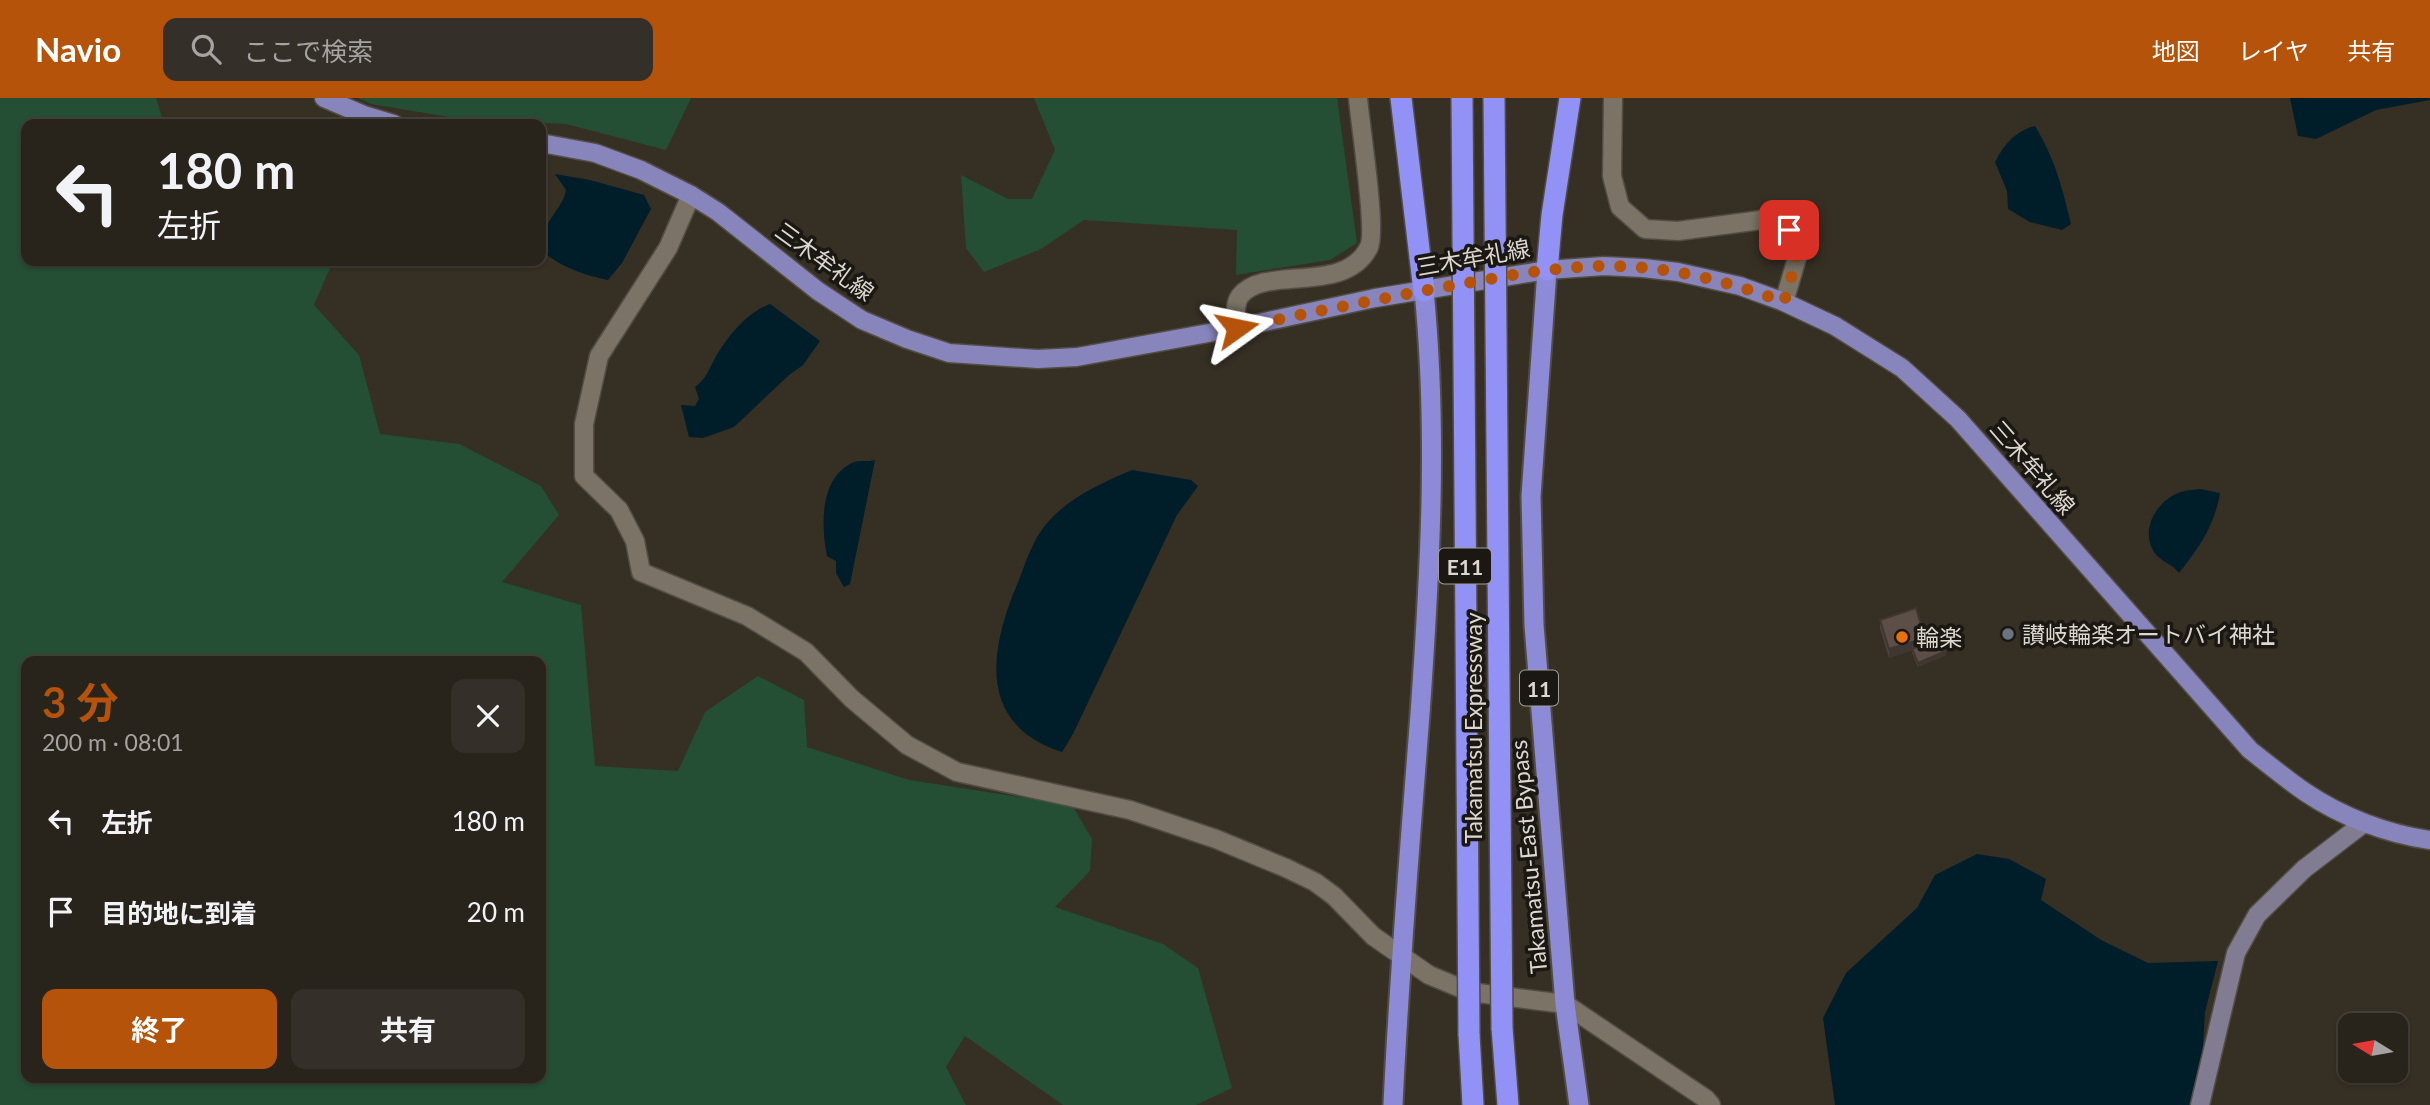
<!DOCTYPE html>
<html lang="ja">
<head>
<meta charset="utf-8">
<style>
	:root { --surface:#28231b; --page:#342f28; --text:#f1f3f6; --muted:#a5a4a3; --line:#44403a; --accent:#b45309 }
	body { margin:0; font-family:Lato,"Noto Sans JP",sans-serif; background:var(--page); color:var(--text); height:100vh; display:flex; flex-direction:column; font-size:26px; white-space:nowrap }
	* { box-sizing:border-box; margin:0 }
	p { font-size:23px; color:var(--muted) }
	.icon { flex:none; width:38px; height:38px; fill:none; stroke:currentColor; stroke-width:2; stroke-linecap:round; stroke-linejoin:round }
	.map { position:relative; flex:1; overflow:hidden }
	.details { position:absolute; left:21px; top:558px; width:525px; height:427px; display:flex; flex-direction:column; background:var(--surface); border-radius:14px; box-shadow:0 2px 5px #0004,0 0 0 2px var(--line) }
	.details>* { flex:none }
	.banner { position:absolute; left:21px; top:21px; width:525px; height:147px; border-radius:14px; box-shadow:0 2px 5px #0004,0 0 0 2px var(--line); background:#28231b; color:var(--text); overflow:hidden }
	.needle { width:46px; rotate:281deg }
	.buttons { position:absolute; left:2338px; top:915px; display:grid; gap:14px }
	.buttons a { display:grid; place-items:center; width:70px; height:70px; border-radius:14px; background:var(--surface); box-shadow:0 2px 5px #0004,0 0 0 2px var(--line); font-size:35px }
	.pin { position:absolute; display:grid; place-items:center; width:60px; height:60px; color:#fff; margin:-30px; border-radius:14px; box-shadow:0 4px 10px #0006 }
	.me { position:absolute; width:77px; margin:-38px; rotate:78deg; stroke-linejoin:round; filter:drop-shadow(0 0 5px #0008) }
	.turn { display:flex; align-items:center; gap:24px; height:147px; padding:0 21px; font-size:32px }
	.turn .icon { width:91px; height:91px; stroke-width:2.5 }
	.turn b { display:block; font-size:49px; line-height:60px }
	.round { display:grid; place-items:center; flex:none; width:74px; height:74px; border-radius:14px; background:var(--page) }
	.headline { display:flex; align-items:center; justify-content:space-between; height:119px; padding:0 21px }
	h1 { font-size:42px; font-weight:700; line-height:52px; color:var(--accent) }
	.cta { display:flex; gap:14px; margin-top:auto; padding:14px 21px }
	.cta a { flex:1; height:80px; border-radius:14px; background:var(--accent); color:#fff; font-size:28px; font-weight:700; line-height:80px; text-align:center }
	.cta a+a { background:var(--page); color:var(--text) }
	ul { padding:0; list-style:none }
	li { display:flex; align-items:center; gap:21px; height:91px; padding:0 21px }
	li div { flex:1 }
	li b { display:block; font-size:26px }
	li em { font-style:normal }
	header { display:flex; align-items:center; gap:42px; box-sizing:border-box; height:98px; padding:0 35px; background:var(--accent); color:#fff }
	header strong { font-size:33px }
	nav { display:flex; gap:38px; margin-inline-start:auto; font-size:24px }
	.search { width:490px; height:63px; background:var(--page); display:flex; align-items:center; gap:18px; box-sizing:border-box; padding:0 24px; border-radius:14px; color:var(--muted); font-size:26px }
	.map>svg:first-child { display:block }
	.green { fill:#244f34; fill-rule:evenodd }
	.water { fill:#001d2a }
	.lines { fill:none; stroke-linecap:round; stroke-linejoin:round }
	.minor-casing { stroke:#524d44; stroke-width:21 }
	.tertiary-casing { stroke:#524d44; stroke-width:21 }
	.secondary-casing { stroke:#524d44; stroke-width:21 }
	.primary-casing { stroke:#524d44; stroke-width:21 }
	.trunk-casing { stroke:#524d44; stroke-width:23 }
	.motorway-casing { stroke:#524d44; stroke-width:24 }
	.minor { stroke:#7a7366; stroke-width:18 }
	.tertiary { stroke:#7a7366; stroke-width:18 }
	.secondary { stroke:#817c91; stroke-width:18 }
	.primary { stroke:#8885bc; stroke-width:18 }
	.trunk { stroke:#8d8bd8; stroke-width:19 }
	.motorway { stroke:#9291f5; stroke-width:21 }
	.motorway-bridge-casing { stroke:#524d44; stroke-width:24; stroke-linecap:butt }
	.motorway-bridge { stroke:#9291f5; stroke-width:21 }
	.wall { fill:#50433e }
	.shaded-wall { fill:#413732 }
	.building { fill:#5d4e48; stroke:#413732; stroke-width:2 }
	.route { stroke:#b45309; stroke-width:12; stroke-dasharray:0 21.6 }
	.worship-dot { fill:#6b7280; stroke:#1b1813; stroke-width:2.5 }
	.food-dot { fill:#e8710a; stroke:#1b1813; stroke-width:2.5 }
	.labels { text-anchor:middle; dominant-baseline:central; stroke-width:7; stroke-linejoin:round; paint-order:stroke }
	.shield { fill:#1b1813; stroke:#a29e97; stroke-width:2 }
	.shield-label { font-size:21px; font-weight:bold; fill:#dcd7d0 }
	.street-label { font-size:23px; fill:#dcd7d0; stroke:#1b1813 }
	.poi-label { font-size:23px; fill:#dcd7d0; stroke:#1b1813; text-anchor:start }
</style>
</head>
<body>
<header>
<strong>Navio</strong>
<div class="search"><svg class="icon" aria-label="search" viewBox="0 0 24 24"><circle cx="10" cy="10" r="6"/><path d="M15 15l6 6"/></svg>ここで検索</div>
<nav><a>地図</a><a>レイヤ</a><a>共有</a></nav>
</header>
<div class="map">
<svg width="2430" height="1007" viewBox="0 0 2430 1007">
	<rect width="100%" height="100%" fill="#362f24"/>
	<g class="green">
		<path d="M0 0H156L164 26H26V163H333L314 207 359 257 380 336 459 346 541 388 559 417 502 484 581 507 595 668 678 673 705 614 758 578 804 602 807 649 909 682 1072 707 1092 741 1090 773 1055 809 1163 846 1198 870 1232 990 1196 1007H1063L965 938 946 969 966 1007H0ZM26 564H541V980H26Z"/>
		<polygon points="358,0 691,0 666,52 566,26 461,21 371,6"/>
		<polygon points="1034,0 1337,0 1357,145 1330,162 1236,177 1237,132 1084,122 1041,151 984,174 966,150 961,77 1008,101 1032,101 1055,52"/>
	</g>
	<g class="water">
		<polygon points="2290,0 2430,0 2430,2 2376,12 2316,41 2298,38"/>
		<path d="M2035 28C2055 61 2062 89 2071 126L2062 132 2030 124 2008 111 2007 93 1995 64C2004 47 2015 33 2035 28Z"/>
		<path d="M555 76 590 82 644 97 651 111 622 165 608 182C584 177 564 170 544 155 544 149 543 143 544 138 546 120 563 110 566 92Z"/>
		<path d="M770 206 820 243 803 267 789 277 734 329 703 340 689 339 681 307 695 308 699 301 695 289C706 281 708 273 714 262 727 239 746 215 770 206Z"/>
		<path d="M875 362 850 486 844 489 836 475V463L827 458C821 428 819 379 854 364 860 362 868 364 875 362Z"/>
		<path d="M1132 372 1191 382 1198 388 1177 417 1073 636 1062 654C975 626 990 549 1019 482 1026 463 1034 440 1047 425 1071 398 1100 386 1132 372Z"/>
		<path d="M2200 391 2220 395C2214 429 2200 448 2179 475 2173 466 2161 464 2154 454 2140 432 2156 404 2178 395 2185 392 2193 392 2200 391Z"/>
		<polygon points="1977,756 2009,761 2046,781 2041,802 2101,842 2148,865 2218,863 2205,914 2202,963 2191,1007 1835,1007 1823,920 1846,875 1917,810 1935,777"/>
	</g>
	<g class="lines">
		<g class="minor-casing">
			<g id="minor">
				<polyline points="691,97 668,150 599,258 584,326 584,378 619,412 635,443 641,474 747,518 806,554 852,601 907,647 957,674 1130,712 1216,741 1286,770 1315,784 1334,798 1373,838 1429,877 1470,894 1565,906 1706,1001 1711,1007"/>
				<path d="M1236 230C1236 220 1234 206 1240 198 1265 166 1345 198 1369 149 1377 132 1360 26 1358 0"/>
			</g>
		</g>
		<g class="tertiary-casing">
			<polyline id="tertiary" points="1613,0 1612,78 1620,109 1645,131 1678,133 1761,122 1789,132 1797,160 1784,204"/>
		</g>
		<g class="secondary-casing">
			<polyline id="secondary" points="2200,1007 2236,855 2257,817 2304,771 2364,725"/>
		</g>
		<g class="primary-casing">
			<g id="primary">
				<polyline points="324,0 364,17 394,26"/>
				<path d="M541 45 595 55 641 72 691 97 718 114 818 193 862 222 907 241 949 255 1038 261 1077 259 1236 230 1375 200 1547 172 1604 168 1643 170 1678 174 1740 188 1784 204 1835 228 1902 270 1958 321 2250 652C2268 666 2286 681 2305 694 2342 719 2387 736 2430 742"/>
			</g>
		</g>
		<g class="trunk-casing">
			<g id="trunk">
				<polyline points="1547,172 1531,398 1534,527 1565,906 1579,1007"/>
				<path d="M1393 1007C1399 876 1410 746 1420 616 1430 475 1438 334 1424 193"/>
			</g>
		</g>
		<g class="motorway-casing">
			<g id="motorway">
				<polyline points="1401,0 1424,193"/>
				<polyline points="1547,172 1552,117 1570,0"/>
				<polyline points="1502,930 1508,1007"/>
				<polyline points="1469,936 1473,1007"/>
			</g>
		</g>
		<use href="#minor" class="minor"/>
		<use href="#tertiary" class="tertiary"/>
		<use href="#secondary" class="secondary"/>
		<use href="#primary" class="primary"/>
		<use href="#trunk" class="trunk"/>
		<use href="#motorway" class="motorway"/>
		<g class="motorway-bridge-casing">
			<g id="motorway-bridge">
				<polyline points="1462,0 1469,936"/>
				<polyline points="1494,0 1502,930"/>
			</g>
		</g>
		<use href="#motorway-bridge" class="motorway-bridge"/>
	</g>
	<polygon class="wall" points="1880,522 1925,546 1946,557 1918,569 1912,555 1912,552 1889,560 1880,530"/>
	<g class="shaded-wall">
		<polygon points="1925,540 1925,548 1889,560 1889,551"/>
		<polygon points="1946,553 1946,557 1918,569 1918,565"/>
	</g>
	<g class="building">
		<polygon points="1916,510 1925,540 1889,551 1880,522"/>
		<polygon points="1940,539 1946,553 1918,565 1912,551"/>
	</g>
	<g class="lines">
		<path class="route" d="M1237 230C1308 215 1379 201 1450 188 1501 179 1551 169 1603 168 1665 167 1727 183 1784 204L1797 160 1789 132"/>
	</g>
	<circle class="worship-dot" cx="2008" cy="536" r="7"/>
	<circle class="food-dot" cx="1902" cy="539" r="7"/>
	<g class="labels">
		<g class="shield">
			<rect x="1439" y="450.5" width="52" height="35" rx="5"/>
			<rect x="1520" y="572.5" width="38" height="35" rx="5"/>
		</g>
		<g class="shield-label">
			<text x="1465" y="468">E11</text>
			<text x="1539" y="590">11</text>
		</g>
		<g class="street-label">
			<text transform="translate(1473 159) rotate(-10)">三木牟礼線</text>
			<text transform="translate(825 163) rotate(36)">三木牟礼線</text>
			<text transform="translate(2033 369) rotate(49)">三木牟礼線</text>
			<text transform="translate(1473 630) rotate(-90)">Takamatsu Expressway</text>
			<text transform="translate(1528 759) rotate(-95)">Takamatsu-East Bypass</text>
		</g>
		<g class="poi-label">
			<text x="2022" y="536">讃岐輪楽オートバイ神社</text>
			<text x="1916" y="539">輪楽</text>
		</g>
	</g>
</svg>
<div class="buttons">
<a><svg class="needle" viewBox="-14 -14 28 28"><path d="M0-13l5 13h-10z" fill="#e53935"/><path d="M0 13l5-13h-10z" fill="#a5a4a3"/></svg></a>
</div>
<div class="pin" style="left:1789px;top:132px;background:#d93025"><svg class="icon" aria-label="arrive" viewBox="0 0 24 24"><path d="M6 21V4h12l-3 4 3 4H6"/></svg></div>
<svg class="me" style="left:1237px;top:230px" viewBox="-20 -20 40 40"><path d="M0-17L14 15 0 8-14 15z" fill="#b45309" stroke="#fff" stroke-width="4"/></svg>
<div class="banner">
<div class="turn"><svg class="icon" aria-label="left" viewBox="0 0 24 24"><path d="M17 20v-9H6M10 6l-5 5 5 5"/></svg><div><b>180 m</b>左折</div></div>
</div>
<section class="details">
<div class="headline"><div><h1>3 分</h1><p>200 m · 08:01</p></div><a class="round"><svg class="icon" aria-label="close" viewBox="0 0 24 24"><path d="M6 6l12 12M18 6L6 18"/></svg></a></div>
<ul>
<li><svg class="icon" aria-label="left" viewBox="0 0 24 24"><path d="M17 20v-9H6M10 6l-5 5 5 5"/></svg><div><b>左折</b></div><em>180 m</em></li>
<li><svg class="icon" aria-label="arrive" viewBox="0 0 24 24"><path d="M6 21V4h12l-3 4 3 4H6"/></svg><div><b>目的地に到着</b></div><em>20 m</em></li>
</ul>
<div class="cta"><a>終了</a><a>共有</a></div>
</section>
</div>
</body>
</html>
